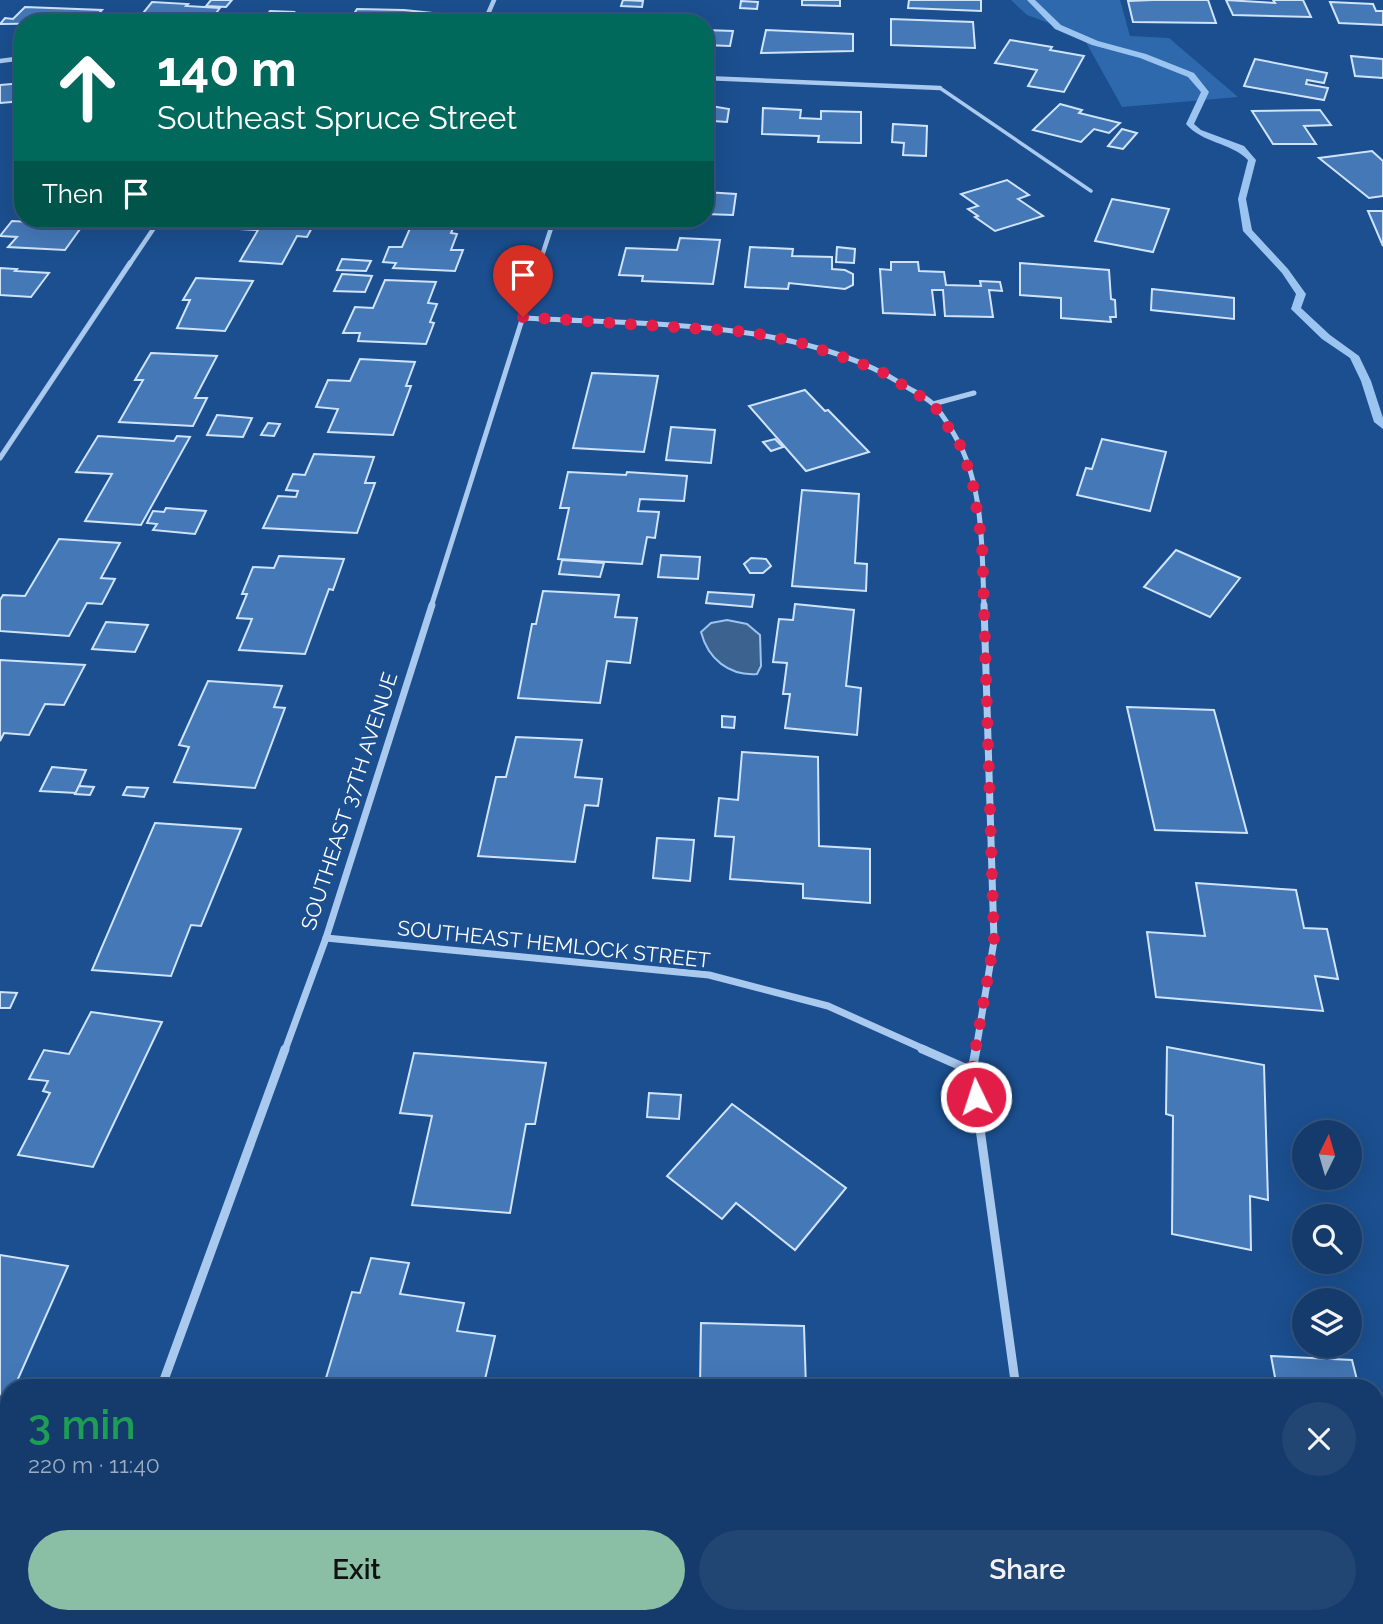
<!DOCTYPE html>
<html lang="en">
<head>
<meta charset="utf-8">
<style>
	:root { --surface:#143b6b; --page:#214673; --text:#f1f3f6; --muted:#9dadc1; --line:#33557e; --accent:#8abfa5 }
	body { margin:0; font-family:Raleway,sans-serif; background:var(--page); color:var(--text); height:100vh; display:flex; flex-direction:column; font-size:26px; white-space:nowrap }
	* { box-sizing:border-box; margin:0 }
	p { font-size:23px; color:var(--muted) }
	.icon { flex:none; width:38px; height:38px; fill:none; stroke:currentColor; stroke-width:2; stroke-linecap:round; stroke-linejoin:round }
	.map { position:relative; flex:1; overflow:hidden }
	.panel { position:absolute; left:0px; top:1379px; width:1384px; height:245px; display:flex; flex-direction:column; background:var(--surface); border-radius:28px 28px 0 0; box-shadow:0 7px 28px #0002,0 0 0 2px var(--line) }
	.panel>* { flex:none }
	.banner { position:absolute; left:14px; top:14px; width:700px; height:214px; border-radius:28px; box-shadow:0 7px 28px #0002,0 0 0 2px var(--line); background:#00695c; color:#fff; overflow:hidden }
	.needle { width:46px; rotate:5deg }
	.fabs { position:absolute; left:1292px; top:1120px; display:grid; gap:14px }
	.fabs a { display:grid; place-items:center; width:70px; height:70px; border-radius:50%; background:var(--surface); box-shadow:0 7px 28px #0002,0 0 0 2px var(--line); font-size:35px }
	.pin { position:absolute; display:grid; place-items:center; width:60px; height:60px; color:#fff; margin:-72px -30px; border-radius:50% 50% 50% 0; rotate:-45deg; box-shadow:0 0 7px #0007 }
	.pin .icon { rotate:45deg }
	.me { position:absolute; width:77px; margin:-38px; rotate:356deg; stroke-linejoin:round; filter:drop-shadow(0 0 5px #0008) }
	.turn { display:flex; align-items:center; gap:24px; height:147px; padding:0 28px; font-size:32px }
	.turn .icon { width:91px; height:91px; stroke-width:2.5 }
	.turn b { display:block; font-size:49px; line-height:60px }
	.then { display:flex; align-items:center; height:66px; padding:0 28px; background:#0003; gap:14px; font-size:26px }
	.round { display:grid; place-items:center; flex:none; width:74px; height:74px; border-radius:37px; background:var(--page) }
	.headline { display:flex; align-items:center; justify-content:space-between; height:119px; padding:0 28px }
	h1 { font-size:42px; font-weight:600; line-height:52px; color:#1e9e55 }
	.button { display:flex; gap:14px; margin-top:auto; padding:14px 28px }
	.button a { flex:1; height:80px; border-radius:42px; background:var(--accent); color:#111; font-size:28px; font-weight:600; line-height:80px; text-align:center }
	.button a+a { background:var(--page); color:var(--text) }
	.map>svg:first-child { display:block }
	.green { fill:#2e69ad }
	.water { fill:#3c6290; stroke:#9cc4f0; stroke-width:2 }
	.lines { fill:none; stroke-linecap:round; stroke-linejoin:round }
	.stream { fill:#9cc4f0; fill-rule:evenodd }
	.building { fill:#4478b7; stroke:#cfe3fa; stroke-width:2 }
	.lane { stroke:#a9c9ee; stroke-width:3.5 }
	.street-far3 { stroke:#a9c9ee; stroke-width:4.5 }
	.street-far2 { stroke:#a9c9ee; stroke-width:5 }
	.street-far1 { stroke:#a9c9ee; stroke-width:7 }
	.street { stroke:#a9c9ee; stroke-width:9 }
	.route { stroke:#e11d48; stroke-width:12; stroke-dasharray:0 21.6 }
	.labels { text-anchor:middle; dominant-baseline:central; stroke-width:7; stroke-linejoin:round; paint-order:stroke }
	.street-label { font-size:21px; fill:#fff; stroke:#1b4f8f }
</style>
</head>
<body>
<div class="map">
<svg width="1383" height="1624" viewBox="0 0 1383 1624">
	<rect width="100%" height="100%" fill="#1b4f8f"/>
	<polygon class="green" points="1011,0 1120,0 1130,36 1169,38 1238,97 1122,107 1082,35 1027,15"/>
	<path class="water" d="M727 620 747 624 760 635 761 666 757 674C729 676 708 659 701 632L711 623Z"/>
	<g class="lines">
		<path class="stream" d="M1027 0H1035L1061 25 1098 41 1146 54 1194 73 1209 92 1194 124 1201 130 1244 146 1256 160 1246 199 1252 230 1288 269 1306 294 1301 308 1330 335 1359 356 1371 381 1383 418V429L1374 422 1361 381 1350 358 1322 339 1293 311 1291 309 1296 294 1282 273 1243 231 1238 199 1248 160C1230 142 1202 143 1186 124L1201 92 1188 77 1140 58 1092 45 1055 29Z"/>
	</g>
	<g class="building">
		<polygon points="211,0 232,0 226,7 206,6"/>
		<polygon points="623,0 643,1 642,7 621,6"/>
		<polygon points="802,0 840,0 840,6 802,5"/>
		<polygon points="909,0 981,0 981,11 908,8"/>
		<polygon points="1153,0 1208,0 1216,23 1133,22 1128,1"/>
		<polygon points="1226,0 1275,3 1273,0 1303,0 1311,17 1233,15"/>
		<polygon points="741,1 758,2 757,9 740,8"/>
		<polygon points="152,2 188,4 186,6 220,8 209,22 135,23"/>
		<polygon points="1330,2 1373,4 1376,11 1383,11 1383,25 1339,23"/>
		<polygon points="25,7 102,10 90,23 0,24 5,18 13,19"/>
		<polygon points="357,9 404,10 434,13 429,23 348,23"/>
		<polygon points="270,11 294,12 291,17 329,19 327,23 233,23 239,15 266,16"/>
		<polygon points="891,19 973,22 975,48 891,45"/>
		<polygon points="705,30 733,31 730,46 705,45"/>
		<polygon points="766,30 853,34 853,51 761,53"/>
		<polygon points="1010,40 1052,47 1050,50 1084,56 1064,92 1028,86 1037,70 995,63"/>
		<polygon points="1351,56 1383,59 1383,78 1355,76"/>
		<polygon points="1255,59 1327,73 1324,83 1307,80 1306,84 1328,88 1324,100 1244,86"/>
		<polygon points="23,83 23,101 0,103 0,85"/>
		<polygon points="1060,104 1082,110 1079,113 1120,123 1109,133 1094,129 1081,142 1033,130"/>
		<polygon points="705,105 729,109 727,122 713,121 708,150 705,150"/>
		<polygon points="763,108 801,110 800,118 821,119 821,111 861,112 861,143 818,142 819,136 762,134"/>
		<polygon points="1320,110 1331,125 1304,126 1316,144 1273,144 1252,111"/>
		<polygon points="893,124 927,126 926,156 903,155 904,143 892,142"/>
		<polygon points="1122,129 1137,133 1123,149 1108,146"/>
		<polygon points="1372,151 1383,161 1383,196 1369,198 1319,158"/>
		<polygon points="1007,180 1029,195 1018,199 1043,216 995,231 975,217 978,216 968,209 978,206 961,194"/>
		<polygon points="705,192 736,194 733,215 705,214"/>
		<polygon points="1112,199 1169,209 1153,252 1095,241"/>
		<polygon points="1368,211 1383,211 1383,246"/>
		<polygon points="33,219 83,219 76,229 80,229 65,250 8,247 17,237 0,236 12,221 30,222"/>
		<polygon points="230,219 305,219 303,224 314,224 307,237 297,236 282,264 240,261 258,230 224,228"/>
		<polygon points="414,219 457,219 451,233 457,234 451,250 463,250 455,271 393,268 396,263 383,262 389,247 402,247"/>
		<polygon points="680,238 720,240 713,284 642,281 643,276 619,275 626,248 677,250"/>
		<polygon points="750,247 793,249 792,256 832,257 832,269 845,270 853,274 853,285 845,289 789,283 788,289 745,287"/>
		<polygon points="837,247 855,249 854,263 836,262"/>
		<polygon points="342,259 371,261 366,271 337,270"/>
		<polygon points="891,262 918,262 919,271 944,272 946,285 981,286 980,281 1000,282 1002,291 989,290 993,317 945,316 943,290 932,290 935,315 883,313 880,269 891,270"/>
		<polygon points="1020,263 1109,270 1111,299 1115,300 1116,317 1110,317 1111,322 1061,318 1061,298 1020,295"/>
		<polygon points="0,268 17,269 15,271 49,273 31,297 0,295"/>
		<polygon points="342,274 372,276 365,292 334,291"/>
		<polygon points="196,278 253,281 225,331 177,328 190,300 183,300"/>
		<polygon points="385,280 436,282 428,303 437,304 430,322 434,323 426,344 358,341 360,333 343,333 355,307 373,308"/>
		<polygon points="1152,289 1234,298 1234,319 1151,310"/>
		<polygon points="151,353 217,356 195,398 207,398 193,426 119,422 143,380 135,380"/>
		<polygon points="360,359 415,362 406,386 411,386 393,435 328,432 338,409 316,407 328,380 350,381"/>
		<polygon points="592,373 658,376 644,452 573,448"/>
		<polygon points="805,390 825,411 828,410 869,452 806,471 749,406"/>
		<polygon points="217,415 252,418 243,437 207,435"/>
		<polygon points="268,423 280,424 274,436 261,435"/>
		<polygon points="671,427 715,430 711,463 666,460"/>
		<polygon points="98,436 174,441 177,436 190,437 141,525 85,521 112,474 76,472"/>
		<polygon points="775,439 783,447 771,451 763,442"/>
		<polygon points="1102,439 1166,452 1150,511 1077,495 1086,468 1092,469"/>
		<polygon points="314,454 374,457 365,483 375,483 357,533 263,528 278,496 296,497 298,491 286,490 293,474 305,475"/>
		<polygon points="568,472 626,475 627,472 687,476 684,501 640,499 638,511 659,512 655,538 647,537 642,564 558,559 569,508 560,508"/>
		<polygon points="802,490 859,494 855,563 867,564 866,591 792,586"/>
		<polygon points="166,508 206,511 195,534 153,530 157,524 147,523 153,511 164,512"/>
		<polygon points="59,539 120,543 101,578 115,579 102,604 87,603 69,636 0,631 0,600 3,595 25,596"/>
		<polygon points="1176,550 1240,578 1210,617 1144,587"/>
		<polygon points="661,555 700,557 698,579 658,577"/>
		<polygon points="279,556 344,559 333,590 329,589 305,654 239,650 252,619 237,618 247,594 242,594 253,567 274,568"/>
		<polygon points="751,558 766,559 771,566 763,573 750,573 744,564"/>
		<polygon points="562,560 604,563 600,577 559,574"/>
		<polygon points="543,591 619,595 615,617 637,618 630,663 607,661 600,703 518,698 532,624 536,624"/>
		<polygon points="708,592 754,595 752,607 706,603"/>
		<polygon points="795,604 854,610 846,686 861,688 857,735 785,728 790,694 783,694 787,663 773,662 779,619 793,620"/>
		<polygon points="106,622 148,625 135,652 92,649"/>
		<polygon points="0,660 85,665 64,705 45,704 29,735 4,733 0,741"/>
		<polygon points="208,681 282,686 274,707 285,708 255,788 174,782 189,747 179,745"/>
		<polygon points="1127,707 1214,710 1247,833 1155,830"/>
		<polygon points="722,716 735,717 734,728 722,727"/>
		<polygon points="516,737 582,740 575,777 602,779 598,806 585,805 575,862 478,856 496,777 506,777"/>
		<polygon points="742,752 818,757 819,846 870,849 870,903 803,898 803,884 730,879 734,837 715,836 719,798 738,800"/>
		<polygon points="52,767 86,770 76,793 40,791"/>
		<polygon points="79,786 94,787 90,795 75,794"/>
		<polygon points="127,787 148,788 144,797 123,795"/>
		<polygon points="155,823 241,829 201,926 191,925 171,976 92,970"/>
		<polygon points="657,838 694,840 690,881 653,878"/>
		<polygon points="1196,883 1296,890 1304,928 1327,929 1338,979 1315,976 1323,1011 1156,997 1147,932 1205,936"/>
		<polygon points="0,992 17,993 10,1008 0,1008"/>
		<polygon points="91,1012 162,1022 93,1167 18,1155 50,1093 43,1091 48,1081 29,1079 44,1050 69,1054"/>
		<polygon points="1167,1047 1264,1065 1268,1200 1250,1196 1251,1250 1172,1234 1173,1116 1166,1114"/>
		<polygon points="414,1053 546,1063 535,1124 526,1124 510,1213 412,1205 432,1116 400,1113"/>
		<polygon points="649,1093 681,1095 679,1119 647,1117"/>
		<polygon points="732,1104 846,1188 795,1250 736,1203 722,1219 667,1176"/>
		<polygon points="0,1255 68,1266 14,1388 9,1388 9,1399 0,1419"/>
		<polygon points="371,1258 409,1263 400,1294 464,1303 457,1331 495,1336 483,1388 323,1388 352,1292 360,1293"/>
		<polygon points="701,1323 804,1326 806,1388 700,1388"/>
		<polygon points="1271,1356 1352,1360 1359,1388 1277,1388"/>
		<polygon points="1376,1453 1383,1483 1383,1490 1376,1489"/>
		<polygon points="257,1615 371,1615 369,1624 255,1624"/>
		<rect x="704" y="1615" width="109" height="9"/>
		<polygon points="1225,1615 1316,1615 1342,1624 1224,1624"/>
	</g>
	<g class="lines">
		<polyline class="lane" points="940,88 1091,191"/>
		<g class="street-far3">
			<polyline points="484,23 494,0"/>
			<polyline points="0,61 23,58"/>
			<polyline points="705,78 940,88"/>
			<polyline points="129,265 160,219"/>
			<polyline points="539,265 554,219"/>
		</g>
		<g class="street-far2">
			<path d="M523 318C643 325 798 319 902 384 912 391 925 396 933 404 943 414 953 432 960 445 984 493 982 555 984 607"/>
			<polyline points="933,404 974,393"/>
			<polyline points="0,458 130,263"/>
			<polyline points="431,607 540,263"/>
		</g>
		<g class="street-far1">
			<polyline points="326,938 709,975 828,1006 926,1050"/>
			<polyline points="285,1050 326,938 432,605"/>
			<polyline points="976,1050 994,941 984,605"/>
		</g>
		<g class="street">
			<polyline points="922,1049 972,1071"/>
			<polyline points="976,1049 972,1071 1016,1388"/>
			<polyline points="161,1388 285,1049"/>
			<polyline points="75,1624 78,1615"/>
		</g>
	</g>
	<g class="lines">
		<polyline class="route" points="523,317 749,332 805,344 879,370 933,404 960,445 972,479 982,542 994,941 972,1070 976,1097"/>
	</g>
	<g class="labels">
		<g class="street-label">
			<text transform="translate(349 801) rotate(-72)">SOUTHEAST 37TH AVENUE</text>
			<text transform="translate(554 944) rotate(6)">SOUTHEAST HEMLOCK STREET</text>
		</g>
	</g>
</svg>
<div class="fabs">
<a><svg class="needle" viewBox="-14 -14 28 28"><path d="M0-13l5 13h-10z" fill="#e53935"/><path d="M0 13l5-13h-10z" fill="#9dadc1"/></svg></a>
<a><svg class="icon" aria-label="search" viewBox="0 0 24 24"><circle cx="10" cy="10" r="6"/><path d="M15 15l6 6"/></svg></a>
<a><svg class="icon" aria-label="layers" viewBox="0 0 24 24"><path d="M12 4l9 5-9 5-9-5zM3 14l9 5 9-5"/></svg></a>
</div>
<div class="pin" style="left:523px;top:317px;background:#d93025"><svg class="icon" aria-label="arrive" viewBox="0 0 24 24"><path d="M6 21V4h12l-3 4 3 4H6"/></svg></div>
<svg class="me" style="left:976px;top:1097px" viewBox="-20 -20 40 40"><circle r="17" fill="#e11d48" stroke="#fff" stroke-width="3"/><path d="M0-11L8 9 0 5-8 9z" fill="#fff"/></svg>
<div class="banner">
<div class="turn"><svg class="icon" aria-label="ahead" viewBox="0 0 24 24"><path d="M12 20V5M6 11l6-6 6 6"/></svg><div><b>140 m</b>Southeast Spruce Street</div></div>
<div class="then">Then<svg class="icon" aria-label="arrive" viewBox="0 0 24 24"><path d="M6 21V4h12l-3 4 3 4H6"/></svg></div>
</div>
<section class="panel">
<div class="headline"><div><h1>3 min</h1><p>220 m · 11:40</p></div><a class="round"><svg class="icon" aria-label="close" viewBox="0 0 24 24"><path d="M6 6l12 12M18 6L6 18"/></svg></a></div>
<div class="button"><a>Exit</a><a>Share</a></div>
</section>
</div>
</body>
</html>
